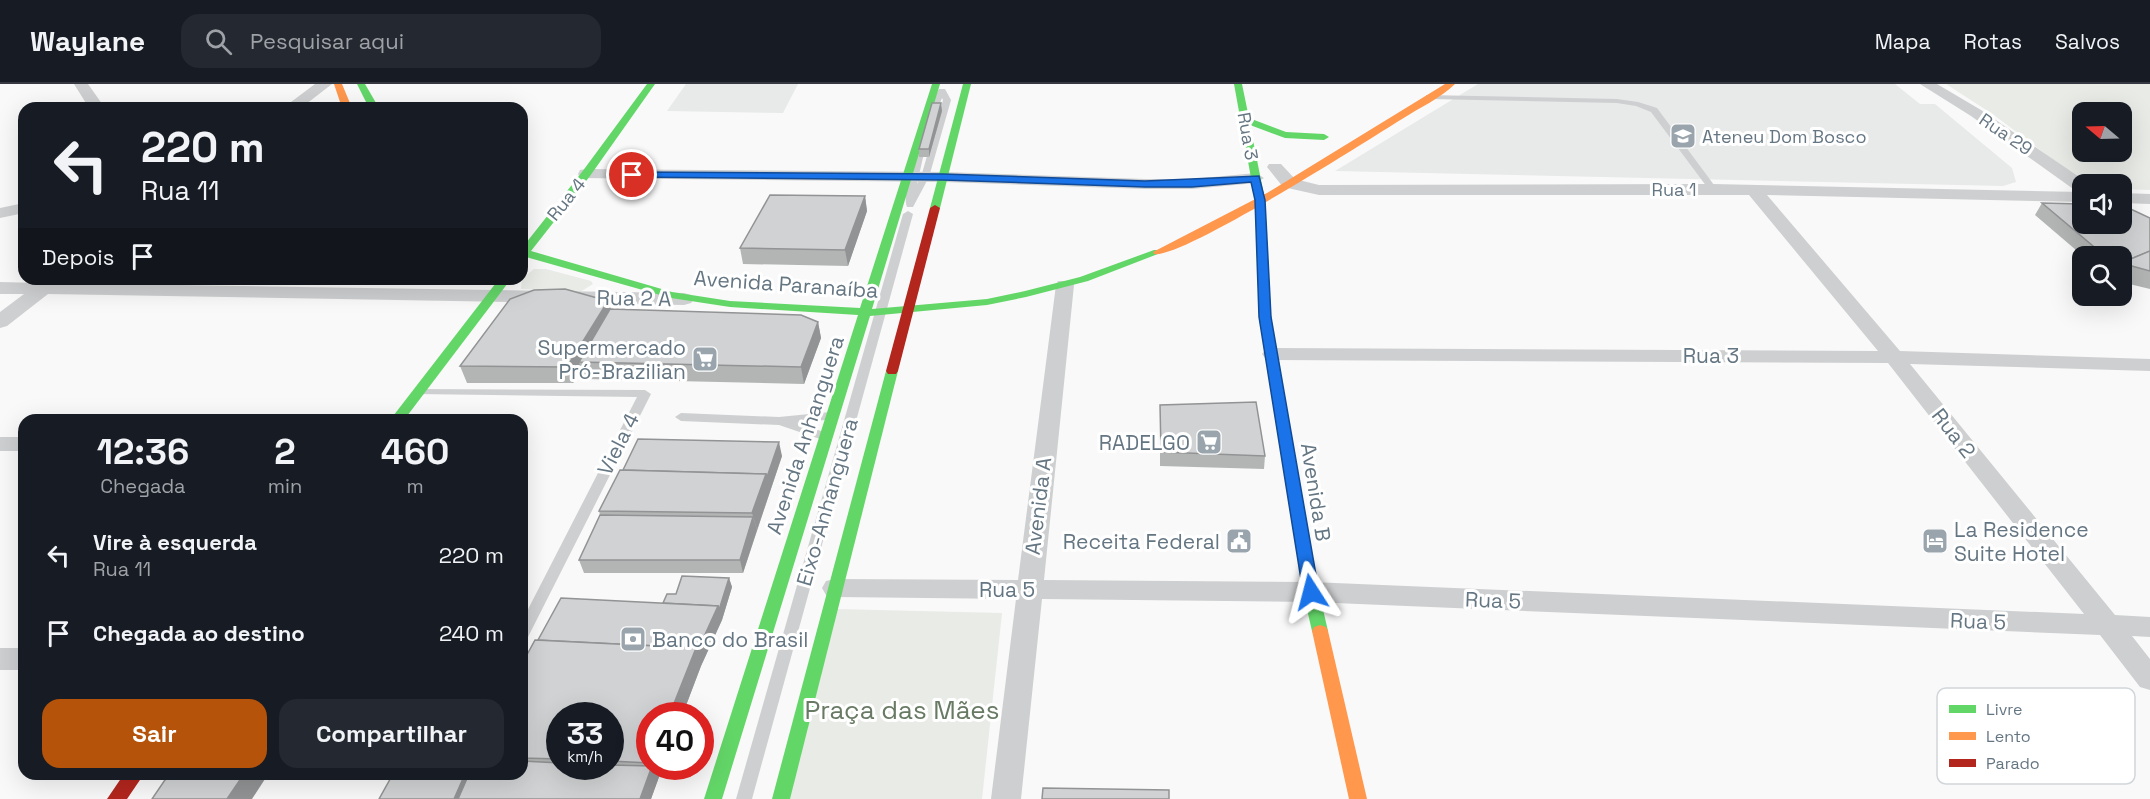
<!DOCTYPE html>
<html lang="pt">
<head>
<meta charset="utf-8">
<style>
	:root { --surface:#171b24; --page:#242831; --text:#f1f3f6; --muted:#9ea1a6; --line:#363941; --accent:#b45309 }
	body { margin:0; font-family:"Space Grotesk",sans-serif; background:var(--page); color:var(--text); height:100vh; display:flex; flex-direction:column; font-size:22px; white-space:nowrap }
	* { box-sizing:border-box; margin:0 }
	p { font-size:20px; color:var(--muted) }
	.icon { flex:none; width:33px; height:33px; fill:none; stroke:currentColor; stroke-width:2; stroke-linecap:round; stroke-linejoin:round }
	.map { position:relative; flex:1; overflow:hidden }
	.sheet { position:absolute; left:18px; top:330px; width:510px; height:366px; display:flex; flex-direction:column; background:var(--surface); border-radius:18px; box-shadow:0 6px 24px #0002 }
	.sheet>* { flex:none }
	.banner { position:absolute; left:18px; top:18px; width:510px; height:183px; border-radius:18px; box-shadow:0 6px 24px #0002; background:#171b24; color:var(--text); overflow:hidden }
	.needle { width:39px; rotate:289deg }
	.tools { position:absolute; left:2072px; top:18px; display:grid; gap:12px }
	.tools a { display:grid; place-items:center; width:60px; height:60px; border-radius:12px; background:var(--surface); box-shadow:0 6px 24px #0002; font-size:30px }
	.speed { position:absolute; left:546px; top:618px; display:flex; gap:12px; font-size:30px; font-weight:700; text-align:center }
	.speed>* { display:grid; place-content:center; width:78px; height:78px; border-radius:50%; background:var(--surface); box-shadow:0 6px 24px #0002; line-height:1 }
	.speed small { font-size:15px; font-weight:400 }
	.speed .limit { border:9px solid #d22; background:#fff; color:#111 }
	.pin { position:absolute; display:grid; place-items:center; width:51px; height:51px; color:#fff; margin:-26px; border:3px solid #fff; border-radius:50%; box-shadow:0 2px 6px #0007 }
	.me { position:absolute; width:66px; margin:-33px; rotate:351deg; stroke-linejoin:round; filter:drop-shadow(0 0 4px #0008) }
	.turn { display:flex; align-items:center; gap:21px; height:126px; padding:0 24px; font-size:27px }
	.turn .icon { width:78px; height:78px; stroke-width:2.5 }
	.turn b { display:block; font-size:42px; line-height:51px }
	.then { display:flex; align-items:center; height:57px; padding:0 24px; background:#0003; gap:12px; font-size:22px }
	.eta { display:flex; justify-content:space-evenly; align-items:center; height:102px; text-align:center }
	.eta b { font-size:36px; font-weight:700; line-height:42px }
	.button { display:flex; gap:12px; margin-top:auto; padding:12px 24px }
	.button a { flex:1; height:69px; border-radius:18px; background:var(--accent); color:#fff; font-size:24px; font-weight:700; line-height:69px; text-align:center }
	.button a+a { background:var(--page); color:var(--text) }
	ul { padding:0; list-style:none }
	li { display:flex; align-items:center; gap:18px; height:78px; padding:0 24px }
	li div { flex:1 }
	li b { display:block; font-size:22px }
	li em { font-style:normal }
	header { display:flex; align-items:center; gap:36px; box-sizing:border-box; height:84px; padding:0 30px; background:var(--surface); border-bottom:2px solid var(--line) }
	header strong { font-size:28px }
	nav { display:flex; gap:33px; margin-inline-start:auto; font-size:21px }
	.search { width:420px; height:54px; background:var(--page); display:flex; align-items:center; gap:15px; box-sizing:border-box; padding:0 21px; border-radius:18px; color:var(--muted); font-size:22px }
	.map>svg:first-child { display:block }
	.built { fill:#e8e9e9 }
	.green { fill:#e8ebe6; fill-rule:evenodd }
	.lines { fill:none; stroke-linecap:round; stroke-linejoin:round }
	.lane { fill:#cecfd0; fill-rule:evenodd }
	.street { fill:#cecfd0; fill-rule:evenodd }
	.fast { fill:#63d668; fill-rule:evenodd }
	.slow { fill:#ff974d; fill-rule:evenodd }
	.jam { fill:#b3261e; fill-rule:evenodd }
	.wall { fill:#b3b5b5; fill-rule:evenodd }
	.shaded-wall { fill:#929394 }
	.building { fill:#d0d2d3; stroke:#929394; stroke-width:1.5 }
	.route { fill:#1a73e8; stroke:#114b97; stroke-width:1.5 }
	.labels { text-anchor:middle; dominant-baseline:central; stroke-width:6; stroke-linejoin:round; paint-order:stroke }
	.far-street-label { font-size:18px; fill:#657683; stroke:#fff }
	.far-poi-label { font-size:18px; fill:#657683; stroke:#fff; text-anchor:start }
	.street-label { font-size:21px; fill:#657683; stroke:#fff }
	.poi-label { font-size:21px; fill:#657683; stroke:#fff; text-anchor:end }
	.near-park-label { font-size:26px; fill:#687a64; stroke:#fff }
	.key { fill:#fff; stroke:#d1d6da; stroke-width:1.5 }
	.key-label { font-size:16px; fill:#657683 }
</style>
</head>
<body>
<header>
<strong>Waylane</strong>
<div class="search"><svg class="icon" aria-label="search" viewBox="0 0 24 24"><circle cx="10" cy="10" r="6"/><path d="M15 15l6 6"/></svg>Pesquisar aqui</div>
<nav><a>Mapa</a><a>Rotas</a><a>Salvos</a></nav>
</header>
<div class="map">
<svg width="2150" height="715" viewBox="0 0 2150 715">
	<rect width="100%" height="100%" fill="#f9f9f9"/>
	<g class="built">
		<polygon points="686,0 798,0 783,29 667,27"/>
		<polygon points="1478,0 1895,0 1920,20 1935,20 2012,84 2016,98 2003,102 1335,87"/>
	</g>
	<g class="green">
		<path d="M1946 0H2150V106L2121 105V100H2085L1994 31ZM2082 28H2121V68H2082Z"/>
		<polygon points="534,185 546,185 591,197 593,200 580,208 521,205 522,195"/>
		<polygon points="836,525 1002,529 982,715 789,715"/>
	</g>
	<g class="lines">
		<g class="lane">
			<path d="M939 5H945L951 16 929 93 913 123H907C900 98 925 28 939 5ZM942 14 943 16 921 93 917 100 929 47Z"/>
			<polygon points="1426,11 1617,15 1638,18 1657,24 1717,105 1716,107 1710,107 1651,28 1636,22 1617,19 1429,15 1426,15"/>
			<polygon points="908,127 913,130 752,715 736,715 903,130"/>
			<polygon points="419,305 645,306 651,310 527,555 522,556 522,537 637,313 415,310 413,308 415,306"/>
			<polygon points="830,328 836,332 834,335 797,339 830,350 832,353 826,357 779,341 681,337 675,333 681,329 779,333"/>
		</g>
		<g class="street">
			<polygon points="74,0 88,0 105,24 89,24"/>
			<polygon points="315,0 332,0 301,24 283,24"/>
			<polygon points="1920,0 1937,0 1981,26 2088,99 2082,100 2082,118 1767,111 1900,267 2150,275 2150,287 1910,280 2115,531 2150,533 2150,553 2132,552 2150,575 2150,606 2140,603 2100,551 1311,518 1042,515 1021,715 991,715 1016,515 835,513 826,511 822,504 826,497 835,495 1018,496 1056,201 1058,197 1072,197 1074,201 1044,496 1311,498 2084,530 1888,279 1272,276 1265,274 1262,270 1265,266 1272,264 1878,267 1749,111 1319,111 1283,103 1267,83 1269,80 1281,80 1295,95 1319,101 1713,100 2081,108 2076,107 1971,32"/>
			<polygon points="586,85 943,88 1145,95 1192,95 1256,89 1264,94 1256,99 1192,105 1145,105 943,98 580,94 578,90 580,86"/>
			<polygon points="2121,109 2150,110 2150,120 2121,119"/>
			<polygon points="24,119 24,129 0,134 0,124"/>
			<polygon points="48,195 56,199 684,209 691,211 694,215 691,219 684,221 48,210 7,242 0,244 0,228 24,210 0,210 0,198 39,199"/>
			<rect x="0" y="353" width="24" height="14"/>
			<rect x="0" y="564" width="24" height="22"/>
		</g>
		<g class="fast">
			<polygon points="357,0 365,0 379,24 369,24"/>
			<polygon points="647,0 655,0 590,92 531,167 672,208 730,217 860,224 932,0 940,0 872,225 987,215 1025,207 1080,193 1154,166 1162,166 1163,168 1088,197 1026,213 987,221 870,232 722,715 704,715 858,231 730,223 671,214 526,173 522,174 522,164 582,88"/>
			<polygon points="963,0 971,0 940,124 935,127 930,124"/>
			<polygon points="1234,0 1242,0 1249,34 1286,48 1324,50 1329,53 1324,56 1285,54 1250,41 1265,116 1271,233 1319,508 1328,547 1326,551 1320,553 1314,551 1312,547 1303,508 1259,233 1255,116"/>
			<polygon points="499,195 511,195 404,336 390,336"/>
			<polygon points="892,283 898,287 790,715 772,715 886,287"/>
		</g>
		<g class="slow">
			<polygon points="334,0 342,0 352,24 342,24"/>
			<path d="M1445 0H1455C1441 14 1419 24 1402 35 1368 56 1182 175 1154 170L1153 168 1267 109Z"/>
			<polygon points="1320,541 1326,543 1328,547 1367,715 1349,715 1312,547 1314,543"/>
		</g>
		<g class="jam">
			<polygon points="935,121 940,124 898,287 896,290 888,290 886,287 930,124"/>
			<polygon points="124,690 144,690 127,715 107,715"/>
		</g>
	</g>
	<g class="wall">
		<polygon points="942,27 929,73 919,73 919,65"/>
		<polygon points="865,112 867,127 848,182 743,180 740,164"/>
		<polygon points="2042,119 2150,134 2150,205 2121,198 2121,172 2083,172 2035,131"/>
		<polygon points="608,217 611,225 818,238 821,254 804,300 585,295 581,285 573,299 467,299 460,282"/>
		<polygon points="1160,321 1265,372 1264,385 1160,382"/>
		<polygon points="782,372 743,489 584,489 579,476 600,431 599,427"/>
		<path d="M729 494 732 503 722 536 701 582 682 632H650V682H663L651 715 522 690V580L538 556 663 519 676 510ZM560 632H610V682H560Z"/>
	</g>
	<g class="shaded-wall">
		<polygon points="941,19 942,27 929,73 929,65"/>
		<polygon points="865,112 867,127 848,182 845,166"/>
		<polygon points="608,217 613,234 579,278 581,285 573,299 567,283"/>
		<polygon points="818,238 821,254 804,300 801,283"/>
		<polygon points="779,358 782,372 757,446 752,429 766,390"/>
		<polygon points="753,433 757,446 743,489 740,476"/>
		<polygon points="729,494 732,503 722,536 701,582 682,632 669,632 696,564 718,522"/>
		<polygon points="652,682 663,682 651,715 640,715"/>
		<polygon points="244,690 261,690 265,695 252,715 227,715"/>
		<polygon points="465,690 472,690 472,715 454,715"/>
	</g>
	<g class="building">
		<polygon points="932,19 941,19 929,65 919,65"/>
		<polygon points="770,111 865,112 845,166 740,164"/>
		<polygon points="2042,119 2082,120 2082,140 2121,140 2122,121 2150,134 2150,167 2121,179 2121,172 2105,172"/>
		<polygon points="2150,167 2150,187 2121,179"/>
		<polygon points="565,205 608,217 567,283 460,282 510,215 534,206"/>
		<polygon points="610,225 801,231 818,238 801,283 579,278"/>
		<polygon points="1256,318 1265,372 1161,368 1160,321"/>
		<polygon points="638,355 779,358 767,393 766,390 623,386"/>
		<polygon points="620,386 766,390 752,429 599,427"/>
		<polygon points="600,431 753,433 740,476 579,476"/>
		<polygon points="682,492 729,494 719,526 718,522 663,519 667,510 676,510"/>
		<polygon points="561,514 718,522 697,568 696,564 538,556"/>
		<polygon points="535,556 696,564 669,632 650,632 650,679 610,677 610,632 560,632 560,675 522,674 522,580"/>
		<polygon points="522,677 560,679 560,682 610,682 610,681 652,682 640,715 458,715 469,690 522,690"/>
		<polygon points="169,690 244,690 227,715 152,715"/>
		<polygon points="393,690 465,690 454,715 379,715"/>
		<polygon points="1043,704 1169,706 1169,715 1042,715"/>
	</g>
	<polygon class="route" points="632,88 943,90 1145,97 1259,92 1265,116 1271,233 1319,508 1316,512 1305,512 1303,508 1259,233 1255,116 1251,98 1192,103 1145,103 943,96 628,93 628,89"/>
	<defs>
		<g id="school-square" transform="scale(1.35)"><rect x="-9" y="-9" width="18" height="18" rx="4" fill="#99a4ac" stroke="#fff"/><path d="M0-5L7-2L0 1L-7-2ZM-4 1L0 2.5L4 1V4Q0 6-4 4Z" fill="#fff"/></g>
		<g id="supermarket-square" transform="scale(1.35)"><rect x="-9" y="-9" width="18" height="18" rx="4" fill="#99a4ac" stroke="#fff"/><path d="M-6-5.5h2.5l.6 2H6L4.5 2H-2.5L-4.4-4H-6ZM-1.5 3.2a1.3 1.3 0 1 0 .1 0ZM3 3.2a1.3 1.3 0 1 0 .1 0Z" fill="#fff"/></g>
		<g id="civic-square" transform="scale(1.35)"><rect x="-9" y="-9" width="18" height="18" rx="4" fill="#99a4ac" stroke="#fff"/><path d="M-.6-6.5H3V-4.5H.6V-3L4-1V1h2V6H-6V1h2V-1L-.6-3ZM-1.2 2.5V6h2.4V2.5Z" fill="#fff"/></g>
		<g id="hotel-square" transform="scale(1.35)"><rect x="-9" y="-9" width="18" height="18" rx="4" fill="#99a4ac" stroke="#fff"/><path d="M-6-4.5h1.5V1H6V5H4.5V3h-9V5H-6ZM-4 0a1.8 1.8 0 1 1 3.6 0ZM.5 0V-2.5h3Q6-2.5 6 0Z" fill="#fff"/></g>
		<g id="bank-square" transform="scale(1.35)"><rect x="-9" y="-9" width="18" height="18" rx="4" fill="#99a4ac" stroke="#fff"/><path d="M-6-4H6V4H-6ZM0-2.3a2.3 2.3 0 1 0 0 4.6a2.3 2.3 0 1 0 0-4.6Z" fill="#fff"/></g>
	</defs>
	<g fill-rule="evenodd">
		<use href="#school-square" x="1683" y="52"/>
		<use href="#supermarket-square" x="705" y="275"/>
		<use href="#supermarket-square" x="1209" y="358"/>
		<use href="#civic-square" x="1239" y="457"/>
		<use href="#hotel-square" x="1935" y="457"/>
		<use href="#bank-square" x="633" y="555"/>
	</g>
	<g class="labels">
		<g class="far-street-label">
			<text transform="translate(2006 50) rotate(34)">Rua 29</text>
			<text transform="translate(1248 52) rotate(80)">Rua 3</text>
			<text x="1674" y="105">Rua 1</text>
			<text transform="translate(566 115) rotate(-51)">Rua 4</text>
		</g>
		<g class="far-poi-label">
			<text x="1702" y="52">Ateneu Dom Bosco</text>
		</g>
		<g class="street-label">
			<text transform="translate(786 200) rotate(4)">Avenida Paranaíba</text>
			<text transform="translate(634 214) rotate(1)">Rua 2 A</text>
			<text x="1711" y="271">Rua 3</text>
			<text transform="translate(1954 349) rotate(52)">Rua 2</text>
			<text transform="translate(805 351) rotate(-72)">Avenida Anhanguera</text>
			<text transform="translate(618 360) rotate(-63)">Viela 4</text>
			<text transform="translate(1316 408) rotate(81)">Avenida B</text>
			<text transform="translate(827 418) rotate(-74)">Eixo-Anhanguera</text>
			<text transform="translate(1038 422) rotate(-83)">Avenida A</text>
			<text x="1007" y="505">Rua 5</text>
			<text transform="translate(1493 516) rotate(2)">Rua 5</text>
			<text transform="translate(1978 537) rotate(2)">Rua 5</text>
		</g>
		<g class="poi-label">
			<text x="686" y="263">Supermercado<tspan x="686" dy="24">Pró-Brazilian</tspan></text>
			<text x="1190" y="358">RADELGO</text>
			<text x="1954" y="445" text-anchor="start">La Residence<tspan x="1954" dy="24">Suite Hotel</tspan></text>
			<text x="1220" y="457">Receita Federal</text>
			<text x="652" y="555" text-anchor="start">Banco do Brasil</text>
		</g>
		<g class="near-park-label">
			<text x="902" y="626">Praça das Mães</text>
		</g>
	</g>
	<rect x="1937" y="604" width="198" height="96" rx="9" class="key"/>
	<rect x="1949" y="621" width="27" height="8" fill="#63d668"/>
	<rect x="1949" y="648" width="27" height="8" fill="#ff974d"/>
	<rect x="1949" y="675" width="27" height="8" fill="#b3261e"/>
	<g class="key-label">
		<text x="1986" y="631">Livre</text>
		<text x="1986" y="658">Lento</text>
		<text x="1986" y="685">Parado</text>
	</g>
</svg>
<div class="tools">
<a><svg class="needle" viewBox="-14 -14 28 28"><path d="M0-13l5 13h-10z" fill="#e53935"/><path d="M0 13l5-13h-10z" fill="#9ea1a6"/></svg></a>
<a><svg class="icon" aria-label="sound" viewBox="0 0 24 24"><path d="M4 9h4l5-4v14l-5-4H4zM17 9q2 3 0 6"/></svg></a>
<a><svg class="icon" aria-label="search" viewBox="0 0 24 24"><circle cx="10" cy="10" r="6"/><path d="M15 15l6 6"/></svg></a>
</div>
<div class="speed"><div>33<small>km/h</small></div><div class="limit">40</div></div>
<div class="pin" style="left:632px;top:91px;background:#d93025"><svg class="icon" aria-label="arrive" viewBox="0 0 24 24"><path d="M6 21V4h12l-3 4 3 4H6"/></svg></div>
<svg class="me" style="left:1311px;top:508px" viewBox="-20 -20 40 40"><path d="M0-17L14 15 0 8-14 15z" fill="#1a73e8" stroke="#fff" stroke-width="4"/></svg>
<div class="banner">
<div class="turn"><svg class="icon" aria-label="left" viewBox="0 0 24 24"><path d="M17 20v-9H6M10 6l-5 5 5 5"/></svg><div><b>220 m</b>Rua 11</div></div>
<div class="then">Depois<svg class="icon" aria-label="arrive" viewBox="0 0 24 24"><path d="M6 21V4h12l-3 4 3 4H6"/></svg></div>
</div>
<section class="sheet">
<div class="eta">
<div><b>12:36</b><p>Chegada</p></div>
<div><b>2</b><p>min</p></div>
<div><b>460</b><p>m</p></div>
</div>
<ul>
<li><svg class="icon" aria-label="left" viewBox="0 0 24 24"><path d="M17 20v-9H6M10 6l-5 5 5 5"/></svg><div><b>Vire à esquerda</b><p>Rua 11</p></div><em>220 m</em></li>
<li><svg class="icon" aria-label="arrive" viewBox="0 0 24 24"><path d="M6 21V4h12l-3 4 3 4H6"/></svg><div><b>Chegada ao destino</b></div><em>240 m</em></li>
</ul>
<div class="button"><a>Sair</a><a>Compartilhar</a></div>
</section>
</div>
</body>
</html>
